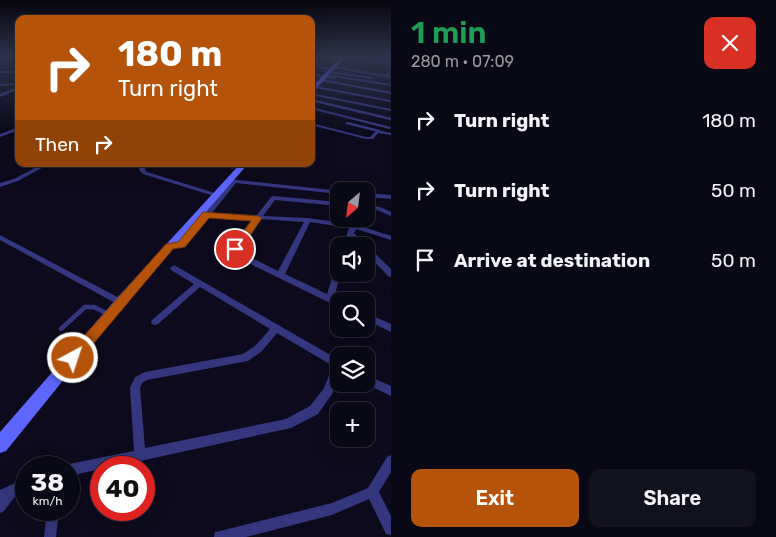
<!DOCTYPE html>
<html lang="en">
<head>
<meta charset="utf-8">
<style>
	:root { --surface:#090815; --page:#12111e; --text:#f1f3f6; --muted:#999aa0; --line:#292934; --accent:#b45309 }
	body { margin:0; font-family:Rubik,sans-serif; background:var(--page); color:var(--text); height:100vh; display:flex; flex-direction:column; font-size:19px; white-space:nowrap }
	* { box-sizing:border-box; margin:0 }
	p { font-size:16px; color:var(--muted) }
	.icon { flex:none; width:28px; height:28px; fill:none; stroke:currentColor; stroke-width:2; stroke-linecap:round; stroke-linejoin:round }
	.map { position:relative; flex:1; overflow:hidden }
	.side { display:flex; flex-direction:column; background:var(--surface); width:385px }
	.side>* { flex:none }
	.hud { position:absolute; left:15px; top:15px; width:300px; height:152px; border-radius:10px; box-shadow:0 5px 20px #0002,0 0 0 1px var(--line); background:#b45309; color:#fff; overflow:hidden }
	.needle { width:32px; rotate:208deg }
	.tools { position:absolute; left:330px; top:182px; display:grid; gap:10px }
	.tools a { display:grid; place-items:center; width:45px; height:45px; border-radius:10px; background:var(--surface); box-shadow:0 5px 20px #0002,0 0 0 1px var(--line); font-size:25px }
	.speed { position:absolute; left:15px; top:456px; display:flex; gap:10px; font-size:25px; font-weight:700; text-align:center }
	.speed>* { display:grid; place-content:center; width:65px; height:65px; border-radius:50%; background:var(--surface); box-shadow:0 5px 20px #0002,0 0 0 1px var(--line); line-height:1 }
	.speed small { font-size:12px; font-weight:400 }
	.speed .limit { border:8px solid #d22; background:#fff; color:#111 }
	.pin { position:absolute; display:grid; place-items:center; width:42px; height:42px; color:#fff; margin:-21px; border:2px solid #fff; border-radius:50%; box-shadow:0 1px 5px #0007 }
	.me { position:absolute; width:55px; margin:-28px; rotate:40deg; stroke-linejoin:round; filter:drop-shadow(0 0 4px #0008) }
	.turn { display:flex; align-items:center; gap:18px; height:105px; padding:0 20px; font-size:22px }
	.turn .icon { width:65px; height:65px; stroke-width:2.5 }
	.turn b { display:block; font-size:35px; line-height:42px }
	.then { display:flex; align-items:center; height:48px; padding:0 20px; background:#0003; gap:10px; font-size:19px }
	.round { display:grid; place-items:center; flex:none; width:52px; height:52px; border-radius:10px; background:var(--page) }
	.head { display:flex; align-items:center; justify-content:space-between; height:85px; padding:0 20px }
	h1 { font-size:30px; font-weight:600; line-height:38px; color:#1e9e55 }
	.action { display:flex; gap:10px; margin-top:auto; padding:10px 20px }
	.action a { flex:1; height:58px; border-radius:10px; background:var(--accent); color:#fff; font-size:20px; font-weight:600; line-height:58px; text-align:center }
	.action a+a { background:var(--page); color:var(--text) }
	ul { padding:0; list-style:none }
	li { display:flex; align-items:center; gap:15px; height:70px; padding:0 20px }
	li div { flex:1 }
	li b { display:block; font-size:19px }
	li em { font-style:normal }
	main { display:flex; flex:1; min-height:0 }
	.map>svg:first-child { display:block }
	.lines { fill:none; stroke-linecap:round; stroke-linejoin:round }
	.lane-far3 { stroke:#34377d; stroke-width:2 }
	.lane-far2 { stroke:#34377d; stroke-width:2.5 }
	.lane-far1 { stroke:#34377d; stroke-width:3 }
	.lane { stroke:#34377d; stroke-width:4.5 }
	.street { fill:#34377d; fill-rule:evenodd }
	.secondary { fill:#5d67ff; fill-rule:evenodd }
	.wall { fill:#26224c }
	.shaded-wall { fill:#141130 }
	.route { fill:#b45309; stroke:#753606 }
</style>
</head>
<body>
<main>
<div class="map">
<svg width="391" height="537" viewBox="0 0 391 537">
	<rect width="100%" height="100%" fill="#0c0a1c"/>
	<g class="lines">
		<g class="lane-far3">
			<polyline points="324,57 340,60"/>
			<polyline points="311,63 317,63"/>
			<polyline points="329,72 372,78"/>
			<polyline points="385,76 389,73"/>
			<polyline points="326,77 333,78 335,76"/>
			<polyline points="311,81 320,83"/>
		</g>
		<g class="lane-far2">
			<polyline points="311,100 391,119"/>
			<polyline points="347,123 379,131"/>
		</g>
		<polyline class="lane-far1" points="222,164 225,164"/>
		<polyline class="lane" points="61,329 85,307 94,307 108,314"/>
		<g class="street">
			<polygon points="341,58 391,61 391,63 340,60"/>
			<polygon points="311,64 332,69 333,70 331,71 311,66"/>
			<polygon points="334,66 391,76 391,78 333,68"/>
			<rect x="0" y="71" width="19" height="2"/>
			<polygon points="311,73 326,76 328,77 326,78 311,75"/>
			<polygon points="326,74 391,84 391,86 327,76"/>
			<polygon points="322,79 391,92 391,94 321,81"/>
			<polygon points="19,83 19,85 0,86 0,84"/>
			<polygon points="19,86 19,89 0,97 0,94"/>
			<polygon points="316,86 390,100 391,102 315,88"/>
			<polygon points="311,93 391,109 391,111 311,95"/>
			<polygon points="311,107 391,127 391,128 389,129 311,109"/>
			<polygon points="311,123 366,137 370,137 377,130 391,133 391,135 378,133 373,139 366,139 311,125"/>
			<polygon points="19,127 19,130 0,137 0,134"/>
			<polygon points="42,164 49,164 18,181 0,187 0,183 14,179"/>
			<polygon points="141,164 147,164 145,170 147,172 218,194 219,195 218,196 214,196 143,174 139,170"/>
			<path d="M229 179 341 191H339V194L236 183 212 213 257 215 271 197 273 196 339 202V206L275 200 263 216 308 218 351 224 353 219H359L357 225 391 236V240L356 229 354 233 391 269V277L388 276 366 253V246H360L352 239 349 246H343L349 228 310 222 285 274 327 294 335 269 339 266V274H341L334 297 342 301H339V306L326 301 236 257 231 249 254 219 209 216 186 244 181 246 168 248 166 246 168 244 182 240 202 216 197 215V213L205 212 230 183 226 181ZM260 219 304 222 278 271 242 253 239 249Z"/>
			<polygon points="366,193 391,195 391,199 366,197"/>
			<polygon points="366,205 380,207 391,212 391,216 377,210 366,209"/>
			<polygon points="0,235 123,300 124,302 123,304 117,304 0,240"/>
			<path d="M174 265 339 360V375L332 394 318 414 291 428 108 468H101V469L69 476V468H64L69 464 134 451 130 388 135 377 145 372 243 354 256 345 270 329 200 287 158 324 155 325 152 324 151 322 152 320 194 284 171 270 170 268ZM277 333 333 366 324 388 310 406 286 419 145 448 140 388 142 383 147 380 248 361 262 351Z"/>
			<polygon points="366,313 391,324 391,332 366,320"/>
			<polygon points="366,375 391,386 391,396 366,384"/>
			<polygon points="391,455 391,472 379,492 391,516 391,535 386,534 369,499 332,515 246,537 214,537 215,532 220,531 332,503 368,488 387,457"/>
			<polygon points="26,478 26,490 17,494 4,511 0,513 0,490"/>
			<polygon points="47,510 59,510 56,537 44,537"/>
		</g>
		<g class="secondary">
			<polygon points="341,57 346,57 311,94 311,88"/>
			<polygon points="240,164 248,164 124,305 6,451 0,453 0,432 116,299"/>
		</g>
	</g>
	<polygon class="wall" points="225,164 238,164 233,169 225,167"/>
	<polygon class="shaded-wall" points="233,164 238,164 233,169"/>
	<linearGradient id="sky" x2="0" y2="1"><stop stop-color="#07060f"/><stop offset="0.43" stop-color="#2e334b"/><stop offset="1" stop-color="#2e334b" stop-opacity="0"/></linearGradient>
	<rect width="391" height="132" fill="url(#sky)"/>
	<polygon class="route" points="203,212 258,216 262,218 239,252 235,253 230,249 251,221 209,218 185,247 173,249 78,362 73,364 68,362 66,358 68,354 166,244 178,242"/>
</svg>
<div class="tools">
<a><svg class="needle" viewBox="-14 -14 28 28"><path d="M0-13l5 13h-10z" fill="#e53935"/><path d="M0 13l5-13h-10z" fill="#999aa0"/></svg></a>
<a><svg class="icon" aria-label="sound" viewBox="0 0 24 24"><path d="M4 9h4l5-4v14l-5-4H4zM17 9q2 3 0 6"/></svg></a>
<a><svg class="icon" aria-label="search" viewBox="0 0 24 24"><circle cx="10" cy="10" r="6"/><path d="M15 15l6 6"/></svg></a>
<a><svg class="icon" aria-label="layers" viewBox="0 0 24 24"><path d="M12 4l9 5-9 5-9-5zM3 14l9 5 9-5"/></svg></a>
<a>+</a>
</div>
<div class="speed"><div>38<small>km/h</small></div><div class="limit">40</div></div>
<div class="pin" style="left:235px;top:249px;background:#d93025"><svg class="icon" aria-label="arrive" viewBox="0 0 24 24"><path d="M6 21V4h12l-3 4 3 4H6"/></svg></div>
<svg class="me" style="left:73px;top:358px" viewBox="-20 -20 40 40"><circle r="17" fill="#b45309" stroke="#fff" stroke-width="3"/><path d="M0-11L8 9 0 5-8 9z" fill="#fff"/></svg>
<div class="hud">
<div class="turn"><svg class="icon" aria-label="right" viewBox="0 0 24 24"><path d="M7 20v-9h11M14 6l5 5-5 5"/></svg><div><b>180 m</b>Turn right</div></div>
<div class="then">Then<svg class="icon" aria-label="right" viewBox="0 0 24 24"><path d="M7 20v-9h11M14 6l5 5-5 5"/></svg></div>
</div>
</div>
<section class="side">
<div class="head"><div><h1>1 min</h1><p>280 m · 07:09</p></div><a class="round" style="background:#d93025;color:#fff"><svg class="icon" aria-label="close" viewBox="0 0 24 24"><path d="M6 6l12 12M18 6L6 18"/></svg></a></div>
<ul>
<li><svg class="icon" aria-label="right" viewBox="0 0 24 24"><path d="M7 20v-9h11M14 6l5 5-5 5"/></svg><div><b>Turn right</b></div><em>180 m</em></li>
<li><svg class="icon" aria-label="right" viewBox="0 0 24 24"><path d="M7 20v-9h11M14 6l5 5-5 5"/></svg><div><b>Turn right</b></div><em>50 m</em></li>
<li><svg class="icon" aria-label="arrive" viewBox="0 0 24 24"><path d="M6 21V4h12l-3 4 3 4H6"/></svg><div><b>Arrive at destination</b></div><em>50 m</em></li>
</ul>
<div class="action"><a>Exit</a><a>Share</a></div>
</section>
</main>
</body>
</html>
